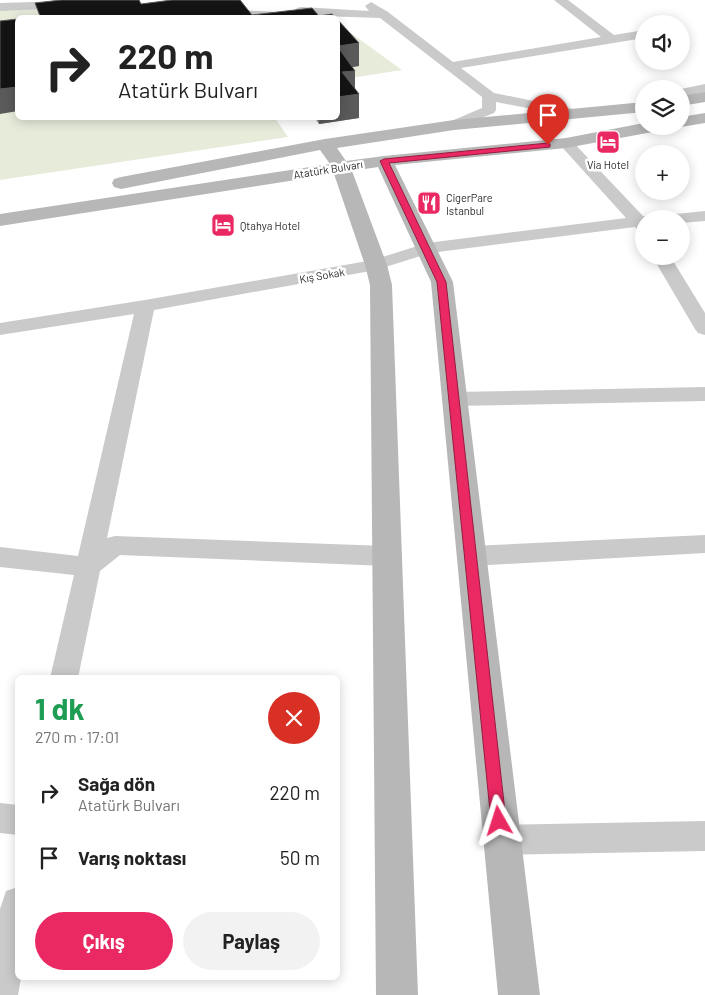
<!DOCTYPE html>
<html lang="tr">
<head>
<meta charset="utf-8">
<style>
	:root { --surface:#fff; --page:#f2f2f2; --text:#222; --muted:#767676; --accent:#ea2862 }
	body { margin:0; font-family:Barlow,sans-serif; background:var(--page); color:var(--text); height:100vh; display:flex; flex-direction:column; font-size:19px; white-space:nowrap }
	* { box-sizing:border-box; margin:0 }
	p { font-size:16px; color:var(--muted) }
	.icon { flex:none; width:28px; height:28px; fill:none; stroke:currentColor; stroke-width:2; stroke-linecap:round; stroke-linejoin:round }
	.map { position:relative; flex:1; overflow:hidden }
	.panel { position:absolute; left:15px; top:675px; width:325px; height:305px; display:flex; flex-direction:column; background:var(--surface); border-radius:8px; box-shadow:0 2px 12px #0003 }
	.panel>* { flex:none }
	.guide { position:absolute; left:15px; top:15px; width:325px; height:105px; border-radius:8px; box-shadow:0 2px 12px #0003; background:#fff; color:var(--text); overflow:hidden }
	.controls { position:absolute; left:635px; top:15px; display:grid; gap:10px }
	.controls a { display:grid; place-items:center; width:55px; height:55px; border-radius:50%; background:var(--surface); box-shadow:0 2px 12px #0003; font-size:25px }
	.pin { position:absolute; display:grid; place-items:center; width:42px; height:42px; color:#fff; margin:-51px -21px; border-radius:50% 50% 50% 0; rotate:-45deg; box-shadow:0 0 5px #0007 }
	.pin .icon { rotate:45deg }
	.me { position:absolute; width:55px; margin:-28px; rotate:354deg; stroke-linejoin:round; filter:drop-shadow(0 0 4px #0008) }
	.turn { display:flex; align-items:center; gap:18px; height:105px; padding:0 20px; font-size:22px }
	.turn .icon { width:65px; height:65px; stroke-width:2.5 }
	.turn b { display:block; font-size:35px; line-height:42px }
	.round { display:grid; place-items:center; flex:none; width:52px; height:52px; border-radius:26px; background:var(--page) }
	.summary { display:flex; align-items:center; justify-content:space-between; height:85px; padding:0 20px }
	h1 { font-size:30px; font-weight:700; line-height:38px; color:#1e9e55 }
	.button { display:flex; gap:10px; margin-top:auto; padding:10px 20px }
	.button a { flex:1; height:58px; border-radius:30px; background:var(--accent); color:#fff; font-size:20px; font-weight:700; line-height:58px; text-align:center }
	.button a+a { background:var(--page); color:var(--text) }
	ul { padding:0; list-style:none }
	li { display:flex; align-items:center; gap:15px; height:65px; padding:0 20px }
	li div { flex:1 }
	li b { display:block; font-size:19px }
	li em { font-style:normal }
	.map>svg:first-child { display:block }
	.green { fill:#e7ebda }
	.lines { fill:none; stroke-linecap:round; stroke-linejoin:round }
	.street { fill:#cacaca; fill-rule:evenodd }
	.secondary { fill:#b7b7b7; fill-rule:evenodd }
	.wall { fill:#8a8a8a }
	.shaded-wall { fill:#5a5a5a }
	.building { fill:#141414; stroke:#5a5a5a }
	.route { fill:#ea2862; stroke:#981a40 }
	.labels { text-anchor:middle; dominant-baseline:central; stroke-width:5; stroke-linejoin:round; paint-order:stroke }
	.far-poi-label { font-size:11px; fill:#2d2d2d; stroke:#fff; text-anchor:start }
	.far-street-label { font-size:11px; fill:#2d2d2d; stroke:#fff }
</style>
</head>
<body>
<div class="map">
<svg width="705" height="995" viewBox="0 0 705 995">
	<rect width="100%" height="100%" fill="#fff"/>
	<g class="green">
		<polygon points="51,4 277,17 18,18 18,118 275,118 288,137 0,180 0,9"/>
		<polygon points="341,26 402,70 338,80"/>
	</g>
	<g class="lines">
		<g class="street">
			<path d="M554 0H568L614 35 644 30V38L461 68 494 93 573 109 578 110 580 113 578 116 573 117 496 102V110L494 113 454 129 449 128 447 125 449 122 482 108V97L380 18 322 16 323 18C306 18 220 21 213 13L219 9 296 13 295 11 297 8 301 7 369 11 365 6 371 2 388 12 453 62 601 37Z"/>
			<polygon points="68,1 74,5 72,8 0,11 0,3"/>
			<polygon points="705,84 705,92 681,97 681,89"/>
			<polygon points="566,138 571,140 643,216 650,217 651,219 644,219 644,232 638,231 635,227 430,253 376,270 154,310 107,538 115,536 386,546 395,549 399,556 395,563 386,566 120,555 100,571 78,678 50,678 74,575 0,567 0,547 78,556 134,314 0,335 0,323 145,300 373,260 427,243 626,218 561,146 558,143 561,140"/>
			<polygon points="705,211 705,221 681,223 681,219 664,219 666,215"/>
			<polygon points="652,256 670,256 705,313 705,335 698,333 695,329"/>
			<polygon points="705,387 705,401 454,406 446,404 443,399 446,394 454,392"/>
			<polygon points="705,535 705,553 471,566 462,563 458,556 462,549 471,546"/>
			<polygon points="0,803 18,805 18,835 0,833"/>
			<polygon points="705,821 705,851 501,855 490,851 485,840 490,829 501,825"/>
			<polygon points="18,887 18,978 21,978 18,995 0,995 0,909 6,891"/>
		</g>
		<g class="secondary">
			<polygon points="705,92 705,102 681,106 681,96"/>
			<polygon points="644,102 644,112 454,130 337,148 346,161 384,156 566,138 644,123 644,126 666,126 664,130 658,131 566,148 395,165 453,282 540,995 498,995 431,282 378,167 352,171 387,265 392,285 418,995 376,995 370,285 365,265 334,174 0,226 0,214 330,164 320,150 121,189 114,187 112,183 114,179 121,177 325,139 454,120"/>
			<polygon points="705,113 705,123 681,127 677,126 681,126 681,117"/>
		</g>
	</g>
	<polygon class="wall" points="338,20 359,66 352,67 355,71 355,89 359,94 359,118 319,124 315,118 338,118"/>
	<g class="shaded-wall">
		<polygon points="359,43 359,66 338,69 338,46"/>
		<polygon points="355,71 355,94 342,72"/>
		<polygon points="18,87 18,111 0,114 0,89"/>
		<polygon points="359,94 359,118 319,124 319,118 338,118 338,97"/>
	</g>
	<g class="building">
		<polygon points="61,0 139,0 141,4 172,0 240,0 252,15 312,8 319,16 332,14 336,18 27,18 40,16 35,3"/>
		<polygon points="18,19 18,87 0,89 0,21"/>
		<polygon points="338,20 359,43 338,46"/>
		<polygon points="338,47 355,71 342,72 359,94 338,97"/>
	</g>
	<polygon class="route" points="548,143 550,144 550,147 389,163 446,282 506,821 504,826 499,828 493,826 491,821 437,282 380,161 384,159"/>
	<defs>
		<g id="hotel-square" transform="scale(1.25)"><rect x="-9" y="-9" width="18" height="18" rx="4" fill="#ea2862" stroke="#fff"/><path d="M-6-4.5h1.5V1H6V5H4.5V3h-9V5H-6ZM-4 0a1.8 1.8 0 1 1 3.6 0ZM.5 0V-2.5h3Q6-2.5 6 0Z" fill="#fff"/></g>
		<g id="restaurant-square" transform="scale(1.25)"><rect x="-9" y="-9" width="18" height="18" rx="4" fill="#ea2862" stroke="#fff"/><path d="M-5-6h1v4h1v-4h1v4h1v-4h1v5L-1.5 .5V6h-2V.5L-5-1ZM5-6V6H3V1.5H1.5Q1.5-4 5-6Z" fill="#fff"/></g>
	</defs>
	<g fill-rule="evenodd">
		<use href="#hotel-square" x="608" y="142"/>
		<use href="#restaurant-square" x="429" y="203"/>
		<use href="#hotel-square" x="223" y="225"/>
	</g>
	<g class="labels">
		<g class="far-poi-label">
			<text x="608" y="164" text-anchor="middle">Via Hotel</text>
			<text x="446" y="197">CigerPare<tspan x="446" dy="13">Istanbul</tspan></text>
			<text x="240" y="225">Qtahya Hotel</text>
		</g>
		<g class="far-street-label">
			<text transform="translate(328 169) rotate(-9)">Atatürk Bulvarı</text>
			<text transform="translate(322 275) rotate(-10)">Kış Sokak</text>
		</g>
	</g>
</svg>
<div class="controls">
<a><svg class="icon" aria-label="sound" viewBox="0 0 24 24"><path d="M4 9h4l5-4v14l-5-4H4zM17 9q2 3 0 6"/></svg></a>
<a><svg class="icon" aria-label="layers" viewBox="0 0 24 24"><path d="M12 4l9 5-9 5-9-5zM3 14l9 5 9-5"/></svg></a>
<a>+</a>
<a>−</a>
</div>
<div class="pin" style="left:548px;top:145px;background:#d93025"><svg class="icon" aria-label="arrive" viewBox="0 0 24 24"><path d="M6 21V4h12l-3 4 3 4H6"/></svg></div>
<svg class="me" style="left:499px;top:821px" viewBox="-20 -20 40 40"><path d="M0-17L14 15 0 8-14 15z" fill="#ea2862" stroke="#fff" stroke-width="4"/></svg>
<div class="guide">
<div class="turn"><svg class="icon" aria-label="right" viewBox="0 0 24 24"><path d="M7 20v-9h11M14 6l5 5-5 5"/></svg><div><b>220 m</b>Atatürk Bulvarı</div></div>
</div>
<section class="panel">
<div class="summary"><div><h1>1 dk</h1><p>270 m · 17:01</p></div><a class="round" style="background:#d93025;color:#fff"><svg class="icon" aria-label="close" viewBox="0 0 24 24"><path d="M6 6l12 12M18 6L6 18"/></svg></a></div>
<ul>
<li><svg class="icon" aria-label="right" viewBox="0 0 24 24"><path d="M7 20v-9h11M14 6l5 5-5 5"/></svg><div><b>Sağa dön</b><p>Atatürk Bulvarı</p></div><em>220 m</em></li>
<li><svg class="icon" aria-label="arrive" viewBox="0 0 24 24"><path d="M6 21V4h12l-3 4 3 4H6"/></svg><div><b>Varış noktası</b></div><em>50 m</em></li>
</ul>
<div class="button"><a>Çıkış</a><a>Paylaş</a></div>
</section>
</div>
</body>
</html>
